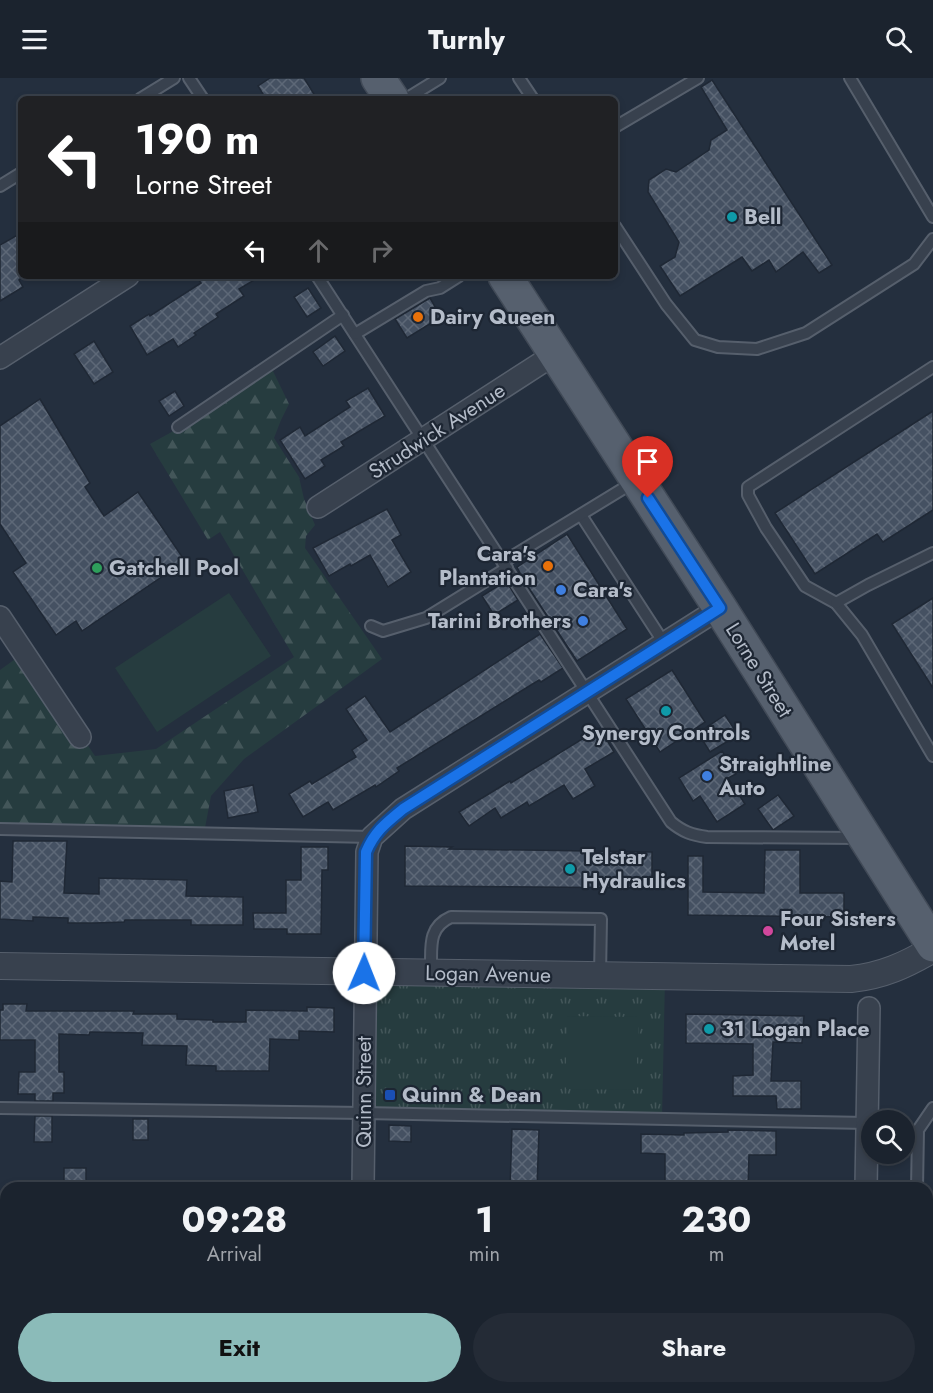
<!DOCTYPE html>
<html lang="en">
<head>
<meta charset="utf-8">
<style>
	:root { --surface:#1b232e; --page:#242b36; --text:#f1f3f6; --muted:#a0a4aa; --line:#39404a; --accent:#8bbbb9 }
	body { margin:0; font-family:Jost,sans-serif; background:var(--page); color:var(--text); height:100vh; display:flex; flex-direction:column; font-size:22px; white-space:nowrap }
	* { box-sizing:border-box; margin:0 }
	p { font-size:20px; color:var(--muted) }
	.icon { flex:none; width:33px; height:33px; fill:none; stroke:currentColor; stroke-width:2; stroke-linecap:round; stroke-linejoin:round }
	.map { position:relative; flex:1; overflow:hidden }
	.side { position:absolute; left:0px; top:1104px; width:933px; height:212px; display:flex; flex-direction:column; background:var(--surface); border-radius:18px 18px 0 0; box-shadow:0 3px 9px #0003,0 0 0 2px var(--line) }
	.side>* { flex:none }
	.guide { position:absolute; left:18px; top:18px; width:600px; height:183px; border-radius:9px; box-shadow:0 3px 9px #0003,0 0 0 2px var(--line); background:#202124; color:#fff; overflow:hidden }
	.controls { position:absolute; left:861px; top:1032px; display:grid; gap:12px }
	.controls a { display:grid; place-items:center; width:54px; height:54px; border-radius:50%; background:var(--surface); box-shadow:0 3px 9px #0003,0 0 0 2px var(--line); font-size:30px }
	.pin { position:absolute; display:grid; place-items:center; width:51px; height:51px; color:#fff; margin:-62px -26px; border-radius:50% 50% 50% 0; rotate:-45deg; box-shadow:0 0 6px #0007 }
	.pin .icon { rotate:45deg }
	.me { position:absolute; width:66px; margin:-33px; rotate:1deg; stroke-linejoin:round; filter:drop-shadow(0 0 4px #0008) }
	.turn { display:flex; align-items:center; gap:21px; height:126px; padding:0 18px; font-size:27px }
	.turn .icon { width:78px; height:78px; stroke-width:2.5 }
	.turn b { display:block; font-size:42px; line-height:51px }
	.lanes { display:flex; align-items:center; height:57px; padding:0 18px; background:#0003; justify-content:center; gap:30px; direction:ltr }
	.lanes .off { opacity:.35 }
	.eta { display:flex; justify-content:space-evenly; align-items:center; height:102px; text-align:center }
	.eta b { font-size:36px; font-weight:700; line-height:42px }
	.primary-button { display:flex; gap:12px; margin-top:auto; padding:12px 18px }
	.primary-button a { flex:1; height:69px; border-radius:36px; background:var(--accent); color:#111; font-size:24px; font-weight:700; line-height:69px; text-align:center }
	.primary-button a+a { background:var(--page); color:var(--text) }
	header { display:flex; justify-content:space-between; align-items:center; height:78px; padding:0 18px; background:var(--surface); font-size:27px; font-weight:700 }
	.map>svg:first-child { display:block }
	.forest { fill:url(#forest-firs) }
	.park { fill:url(#park-tufts) }
	.garden { fill:#263c3f }
	.lines { fill:none; stroke-linecap:round; stroke-linejoin:round }
	.stream { stroke:#394c67; stroke-width:6 }
	.building { fill:url(#building-cross-hatch); stroke:#1f2835; stroke-width:1.5 }
	.service-casing { stroke:#565f6c; stroke-width:14 }
	.minor-casing { stroke:#565f6c; stroke-width:24 }
	.tertiary-casing { stroke:#565f6c; stroke-width:28 }
	.primary-casing { stroke:#414a57; stroke-width:36 }
	.service { stroke:#38414e; stroke-width:10 }
	.minor { stroke:#38414e; stroke-width:21 }
	.tertiary { stroke:#38414e; stroke-width:26 }
	.primary { stroke:#56606e; stroke-width:33 }
	.route-casing { stroke:#114b97; stroke-width:15 }
	.route { stroke:#1a73e8; stroke-width:10 }
	.culture-dot { fill:#0f9aa8; stroke:#1d2633; stroke-width:2 }
	.food-dot { fill:#e8710a; stroke:#1d2633; stroke-width:2 }
	.leisure-dot { fill:#2e9e5b; stroke:#1d2633; stroke-width:2 }
	.shop-dot { fill:#3f7fe0; stroke:#1d2633; stroke-width:2 }
	.hotel-dot { fill:#d1479c; stroke:#1d2633; stroke-width:2 }
	.transit-dot { fill:#1a4fb4; stroke:#1d2633; stroke-width:2 }
	.labels { text-anchor:middle; dominant-baseline:central; stroke-width:4.5; stroke-linejoin:round; paint-order:stroke }
	.poi-label { font-size:21px; font-weight:bold; fill:#b4bcc9; stroke:#1d2633; text-anchor:start }
	.street-label { font-size:21px; fill:#b4bcc9; stroke:#1d2633 }
</style>
</head>
<body>
<header><svg class="icon" aria-label="menu" viewBox="0 0 24 24"><path d="M4 6h16M4 12h16M4 18h16"/></svg>Turnly<svg class="icon" aria-label="search" viewBox="0 0 24 24"><circle cx="10" cy="10" r="6"/><path d="M15 15l6 6"/></svg></header>
<div class="map">
<svg width="933" height="1315" viewBox="0 0 933 1315">
	<defs>
		<pattern id="forest-firs" width="22" height="20" patternUnits="userSpaceOnUse" patternTransform="scale(1.5)"><rect width="22" height="20" fill="#263c3f"/><path d="M5 1l3.5 6h-7zM16 11l3.5 6h-7z" fill="#435659"/></pattern>
		<pattern id="park-tufts" width="24" height="20" patternUnits="userSpaceOnUse" patternTransform="scale(1.5)"><rect width="24" height="20" fill="#263c3f"/><path d="M3 7l-1-3M5 7V3M7 7l1-3M15 17l-1-3M17 17v-4M19 17l1-3" fill="none" stroke="#435659"/></pattern>
		<pattern id="building-cross-hatch" width="8" height="8" patternUnits="userSpaceOnUse" patternTransform="scale(1.5)"><rect width="8" height="8" fill="#455162"/><path d="M0 0l8 8M0 8l8-8" fill="none" stroke="#5d6877"/></pattern>
	</defs>
	<rect width="100%" height="100%" fill="#242f3e"/>
	<g class="forest">
		<polygon points="270,287 289,326 281,342 274,360 299,399 304,421 315,447 306,458 305,470 382,581 244,681 211,718 204,755 0,750 0,592 25,574 95,678 156,671 294,579 220,454 208,462 150,366 177,351"/>
		<polygon points="453,1310 605,1311 603,1315 452,1315"/>
	</g>
	<polygon class="park" points="363,897 665,900 662,1040 362,1033"/>
	<g class="garden">
		<polygon points="229,515 271,578 157,654 115,590"/>
		<polygon points="567,938 638,939 638,971 567,971"/>
		<polygon points="566,979 637,979 637,1012 566,1011"/>
	</g>
	<g class="lines">
		<polyline class="stream" points="4,1310 5,1199"/>
	</g>
	<g class="building">
		<polygon points="270,0 304,0 317,21 266,21 258,8"/>
		<polygon points="712,2 832,187 819,195 803,174 776,194 769,182 752,193 742,179 680,218 660,188 675,179 679,164 648,114 649,102 666,91 676,94 709,72 711,62 727,52 701,9"/>
		<polygon points="21,155 21,200 19,202 23,209 0,223 0,167"/>
		<polygon points="196,198 261,198 239,211 244,218 216,236 218,239 194,255 196,257 178,269 173,261 147,277 130,248 149,236 150,238 201,205"/>
		<polygon points="308,210 321,230 307,239 294,219"/>
		<polygon points="430,220 441,239 407,260 395,241"/>
		<polygon points="335,258 345,273 323,288 313,274"/>
		<polygon points="94,263 113,294 94,306 74,276"/>
		<polygon points="368,310 385,338 341,364 344,368 321,382 325,388 305,401 280,362 300,349 305,358 350,329 346,323"/>
		<polygon points="175,313 184,328 169,338 159,323"/>
		<polygon points="40,321 90,405 85,409 104,438 138,414 185,483 82,553 76,543 56,557 13,494 26,485 0,446 0,348"/>
		<polygon points="933,333 933,432 883,464 877,456 815,496 775,435"/>
		<polygon points="387,431 401,457 392,462 411,494 388,509 370,477 351,488 350,486 329,498 313,470"/>
		<polygon points="567,456 627,551 577,583 519,495 520,495 517,489"/>
		<polygon points="506,503 518,522 494,537 482,518"/>
		<polygon points="933,520 933,610 892,546"/>
		<polygon points="540,556 563,590 541,604 539,602 397,690 399,693 376,709 375,707 333,732 328,724 303,739 289,716 310,703 312,706 356,679 352,672 367,662 346,631 365,618 390,654"/>
		<polygon points="672,592 705,644 660,674 626,621"/>
		<polygon points="725,637 738,657 710,674 698,655"/>
		<polygon points="600,650 614,674 585,691 595,708 573,721 564,707 529,728 527,724 501,740 495,730 469,748 459,734 510,703 511,705"/>
		<polygon points="722,673 736,696 728,700 745,726 717,744 700,718 693,723 679,700"/>
		<polygon points="253,707 258,734 228,740 224,713"/>
		<polygon points="778,717 794,738 773,752 758,731"/>
		<polygon points="13,763 67,763 64,815 99,816 99,800 187,802 186,818 243,819 243,847 191,847 191,842 125,842 124,844 95,845 68,845 68,840 33,839 33,843 0,841 0,803 12,804"/>
		<polygon points="405,768 452,769 449,771 652,774 652,810 405,808"/>
		<polygon points="301,769 328,769 328,792 322,792 321,856 287,856 287,851 254,851 253,835 286,835 286,802 301,802"/>
		<polygon points="765,772 800,772 800,815 844,815 844,839 688,837 688,778 703,778 703,814 764,815"/>
		<polygon points="3,926 27,926 26,933 134,933 133,936 177,936 177,941 213,942 213,944 246,944 246,932 307,933 307,929 334,930 334,954 299,953 299,962 270,961 269,993 216,993 216,988 186,987 187,968 142,967 143,955 90,954 89,957 59,956 59,994 64,994 64,1015 53,1015 53,1023 35,1023 35,1016 18,1016 19,994 35,994 35,962 0,962 0,932 3,932"/>
		<polygon points="686,936 804,938 802,965 773,964 771,1003 801,1003 801,1031 777,1031 776,1018 733,1018 733,998 753,997 753,966 686,965"/>
		<polygon points="35,1038 52,1038 52,1064 34,1064"/>
		<rect x="133" y="1041" width="15" height="21"/>
		<polygon points="389,1047 411,1048 411,1064 389,1063"/>
		<polygon points="512,1051 539,1052 537,1110 510,1110"/>
		<polygon points="728,1052 776,1053 776,1077 749,1077 748,1110 665,1110 665,1076 641,1075 641,1056 684,1057 684,1055 728,1054"/>
		<rect x="64" y="1090" width="22" height="20"/>
	</g>
	<g class="lines">
		<g class="service-casing">
			<g id="service">
				<polyline points="189,0 203,21"/>
				<polyline points="519,0 533,21"/>
				<polyline points="850,0 933,139"/>
				<polyline points="140,21 174,0"/>
				<polyline points="406,21 440,0"/>
				<polyline points="615,49 698,0"/>
				<polyline points="0,108 21,95"/>
				<polyline points="615,148 666,226 695,262 718,269 757,271 806,255 914,186 933,161"/>
				<path d="M317 198 671 744C683 754 692 757 707 759L859 760"/>
				<polyline points="355,256 426,213 440,210 459,198"/>
				<polyline points="933,289 748,409 748,417 766,450 805,508 836,525 862,557 933,678"/>
				<polyline points="178,349 343,237"/>
				<polyline points="581,437 664,565"/>
				<polyline points="503,484 634,404"/>
				<polyline points="836,525 868,507 933,475"/>
				<polyline points="371,548 383,553 426,540 507,490"/>
				<polyline points="0,751 372,759"/>
				<path d="M431 895C432 872 426 850 451 839L601 841 600 897"/>
				<polyline points="0,1030 364,1035 867,1045"/>
				<polyline points="917,1110 918,1052 933,1030"/>
				<polyline points="927,1133 933,1133"/>
				<polyline points="727,1315 727,1310"/>
			</g>
		</g>
		<g class="minor-casing">
			<g id="minor">
				<polyline points="0,280 128,198"/>
				<polyline points="318,429 555,276"/>
				<polyline points="0,539 80,659"/>
				<polyline points="363,1110 367,774 372,759 403,731 720,530"/>
				<polyline points="866,1110 869,930"/>
				<polyline points="0,1168 6,1168"/>
				<polyline points="927,1185 933,1185"/>
				<polyline points="361,1315 362,1310"/>
				<polyline points="865,1315 865,1310"/>
			</g>
		</g>
		<g class="tertiary-casing">
			<path id="tertiary" d="M0 888 851 901C882 898 906 887 933 871"/>
		</g>
		<g class="primary-casing">
			<g id="primary">
				<polyline points="378,0 392,21"/>
				<polyline points="505,198 720,530 933,867"/>
			</g>
		</g>
		<use href="#service" class="service"/>
		<use href="#minor" class="minor"/>
		<use href="#tertiary" class="tertiary"/>
		<use href="#primary" class="primary"/>
	</g>
	<g class="lines">
		<g class="route-casing">
			<path id="route" d="M364 895 366 774C375 753 386 745 403 731L720 530 648 420"/>
		</g>
		<use href="#route" class="route"/>
	</g>
	<g class="culture-dot">
		<circle cx="732" cy="139" r="6"/>
		<circle cx="666" cy="633" r="6"/>
		<circle cx="570" cy="791" r="6"/>
		<circle cx="709" cy="951" r="6"/>
	</g>
	<g class="food-dot">
		<circle cx="418" cy="239" r="6"/>
		<circle cx="548" cy="488" r="6"/>
	</g>
	<circle class="leisure-dot" cx="97" cy="490" r="6"/>
	<g class="shop-dot">
		<circle cx="561" cy="512" r="6"/>
		<circle cx="583" cy="543" r="6"/>
		<circle cx="707" cy="698" r="6"/>
	</g>
	<circle class="hotel-dot" cx="768" cy="853" r="6"/>
	<rect class="transit-dot" x="384" y="1011" width="12" height="12" rx="3"/>
	<g class="labels">
		<g class="poi-label">
			<text x="744" y="139">Bell</text>
			<text x="430" y="239">Dairy Queen</text>
			<text x="536" y="476" text-anchor="end">Cara's<tspan x="536" dy="24">Plantation</tspan></text>
			<text x="109" y="490">Gatchell Pool</text>
			<text x="573" y="512">Cara's</text>
			<text x="571" y="543" text-anchor="end">Tarini Brothers</text>
			<text x="666" y="655" text-anchor="middle">Synergy Controls</text>
			<text x="719" y="686">Straightline<tspan x="719" dy="24">Auto</tspan></text>
			<text x="582" y="779">Telstar<tspan x="582" dy="24">Hydraulics</tspan></text>
			<text x="780" y="841">Four Sisters<tspan x="780" dy="24">Motel</tspan></text>
			<text x="721" y="951">31 Logan Place</text>
			<text x="402" y="1017">Quinn &amp; Dean</text>
		</g>
		<g class="street-label">
			<text transform="translate(437 353) rotate(-33)">Strudwick Avenue</text>
			<text transform="translate(759 592) rotate(58)">Lorne Street</text>
			<text transform="translate(488 896) rotate(1)">Logan Avenue</text>
			<text transform="translate(364 1014) rotate(-90)">Quinn Street</text>
		</g>
	</g>
</svg>
<div class="controls">
<a><svg class="icon" aria-label="search" viewBox="0 0 24 24"><circle cx="10" cy="10" r="6"/><path d="M15 15l6 6"/></svg></a>
</div>
<div class="pin" style="left:648px;top:420px;background:#d93025"><svg class="icon" aria-label="arrive" viewBox="0 0 24 24"><path d="M6 21V4h12l-3 4 3 4H6"/></svg></div>
<svg class="me" style="left:364px;top:895px" viewBox="-20 -20 40 40"><circle r="19" fill="#fff"/><path d="M0-13L10 11 0 6-10 11z" fill="#1a73e8"/></svg>
<div class="guide">
<div class="turn"><svg class="icon" aria-label="left" viewBox="0 0 24 24"><path d="M17 20v-9H6M10 6l-5 5 5 5"/></svg><div><b>190 m</b>Lorne Street</div></div>
<div class="lanes"><svg class="icon" aria-label="left" viewBox="0 0 24 24"><path d="M17 20v-9H6M10 6l-5 5 5 5"/></svg><svg class="icon off" aria-label="ahead" viewBox="0 0 24 24"><path d="M12 20V5M6 11l6-6 6 6"/></svg><svg class="icon off" aria-label="right" viewBox="0 0 24 24"><path d="M7 20v-9h11M14 6l5 5-5 5"/></svg></div>
</div>
<section class="side">
<div class="eta">
<div><b>09:28</b><p>Arrival</p></div>
<div><b>1</b><p>min</p></div>
<div><b>230</b><p>m</p></div>
</div>
<div class="primary-button"><a>Exit</a><a>Share</a></div>
</section>
</div>
</body>
</html>
